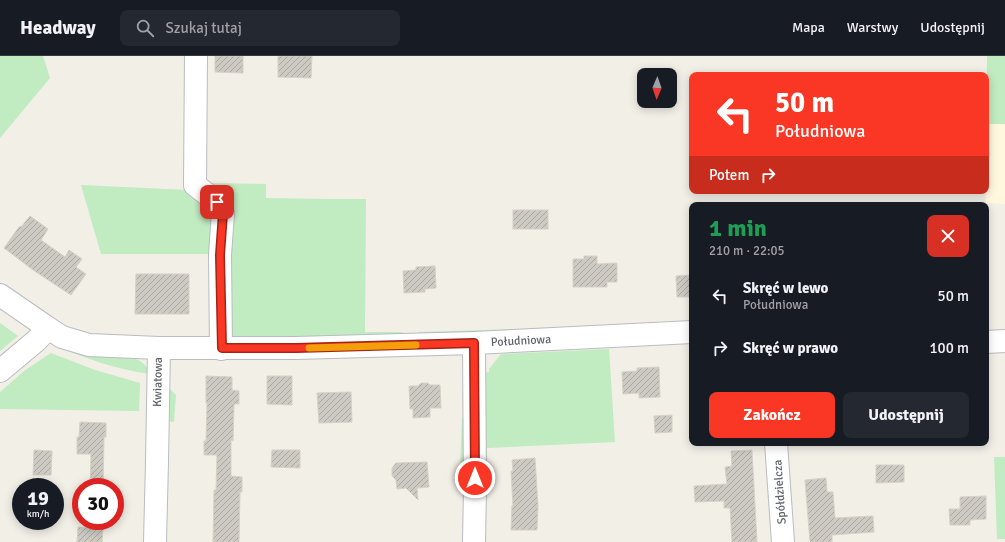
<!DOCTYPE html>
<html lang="pl">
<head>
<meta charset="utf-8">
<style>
	:root { --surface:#171b24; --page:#242831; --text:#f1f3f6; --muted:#9ea1a6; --line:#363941; --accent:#fa3724 }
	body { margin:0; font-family:Signika,sans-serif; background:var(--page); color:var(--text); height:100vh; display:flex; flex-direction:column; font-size:15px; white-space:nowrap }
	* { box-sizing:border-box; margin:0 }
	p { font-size:13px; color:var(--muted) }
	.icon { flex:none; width:22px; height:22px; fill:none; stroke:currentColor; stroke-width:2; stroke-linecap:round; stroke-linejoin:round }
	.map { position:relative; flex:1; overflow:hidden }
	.panel { position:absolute; left:689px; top:146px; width:300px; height:244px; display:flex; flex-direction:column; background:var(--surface); border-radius:8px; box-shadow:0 2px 10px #0003 }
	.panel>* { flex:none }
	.guide { position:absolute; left:689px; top:16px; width:300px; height:122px; border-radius:8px; box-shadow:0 2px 10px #0003; background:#fa3724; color:#fff; overflow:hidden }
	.needle { width:26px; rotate:182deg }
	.fabs { position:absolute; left:637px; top:12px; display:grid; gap:8px }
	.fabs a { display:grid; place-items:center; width:40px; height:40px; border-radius:8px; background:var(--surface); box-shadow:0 2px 10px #0003; font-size:20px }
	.speed { position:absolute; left:12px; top:422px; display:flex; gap:8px; font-size:20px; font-weight:700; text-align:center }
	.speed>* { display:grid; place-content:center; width:52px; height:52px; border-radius:50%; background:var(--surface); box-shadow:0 2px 10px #0003; line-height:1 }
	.speed small { font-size:10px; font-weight:400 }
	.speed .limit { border:6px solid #d22; background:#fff; color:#111 }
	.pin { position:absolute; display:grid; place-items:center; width:34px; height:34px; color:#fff; margin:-17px; border-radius:8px; box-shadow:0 2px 6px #0006 }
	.me { position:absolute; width:44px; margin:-22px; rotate:0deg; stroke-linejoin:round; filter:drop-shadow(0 0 3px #0008) }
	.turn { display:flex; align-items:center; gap:14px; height:84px; padding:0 20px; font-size:18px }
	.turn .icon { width:52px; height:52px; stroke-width:2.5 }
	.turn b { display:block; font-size:28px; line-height:34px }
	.then { display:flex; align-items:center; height:38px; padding:0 20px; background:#0003; gap:8px; font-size:15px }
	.round { display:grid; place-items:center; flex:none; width:42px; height:42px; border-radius:8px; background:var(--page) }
	.overview { display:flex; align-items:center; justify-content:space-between; height:68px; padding:0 20px }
	h1 { font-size:24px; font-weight:700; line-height:30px; color:#1e9e55 }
	.primary-button { display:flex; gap:8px; margin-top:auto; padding:8px 20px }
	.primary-button a { flex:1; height:46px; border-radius:8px; background:var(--accent); color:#fff; font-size:16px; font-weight:700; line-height:46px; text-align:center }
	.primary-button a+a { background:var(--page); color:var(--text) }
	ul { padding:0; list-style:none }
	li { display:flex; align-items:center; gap:12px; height:52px; padding:0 20px }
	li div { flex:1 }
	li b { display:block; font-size:15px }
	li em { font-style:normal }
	header { display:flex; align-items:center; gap:24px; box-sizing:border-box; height:56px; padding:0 20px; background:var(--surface); border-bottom:1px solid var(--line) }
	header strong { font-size:19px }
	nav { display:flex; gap:22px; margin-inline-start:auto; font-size:14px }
	.search { width:280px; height:36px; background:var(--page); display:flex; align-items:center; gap:10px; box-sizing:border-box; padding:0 14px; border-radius:8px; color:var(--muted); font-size:15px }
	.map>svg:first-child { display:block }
	.commercial { fill:#fff8de }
	.grass { fill:#c1ebc1 }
	.building { fill:url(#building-hatch); stroke:#d7d1c4 }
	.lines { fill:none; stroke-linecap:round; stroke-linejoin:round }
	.minor-casing { stroke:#b9bcc1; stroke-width:24 }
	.minor { stroke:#fff; stroke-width:22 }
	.route-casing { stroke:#a22417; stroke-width:10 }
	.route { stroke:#fa3724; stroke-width:7 }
	.slow { stroke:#f59e0b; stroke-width:7 }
	.labels { text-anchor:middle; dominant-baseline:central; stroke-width:3.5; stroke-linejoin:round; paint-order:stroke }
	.street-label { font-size:12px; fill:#5e6268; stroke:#fff }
</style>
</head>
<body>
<header>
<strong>Headway</strong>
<div class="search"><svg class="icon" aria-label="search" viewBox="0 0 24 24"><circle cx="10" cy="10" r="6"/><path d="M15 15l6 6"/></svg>Szukaj tutaj</div>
<nav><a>Mapa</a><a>Warstwy</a><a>Udostępnij</a></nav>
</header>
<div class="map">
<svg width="1005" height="486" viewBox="0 0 1005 486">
	<defs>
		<pattern id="building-hatch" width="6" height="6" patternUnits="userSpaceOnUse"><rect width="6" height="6" fill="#cccac3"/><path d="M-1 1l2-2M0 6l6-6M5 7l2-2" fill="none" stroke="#a9a7a2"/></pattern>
	</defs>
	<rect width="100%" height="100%" fill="#f1efe6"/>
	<polygon class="commercial" points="986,68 1005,68 1005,148 986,147"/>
	<g class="grass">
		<polygon points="0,0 43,0 50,22 0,82"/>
		<polygon points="987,0 1005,0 1005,68 986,68"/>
		<polygon points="200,127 266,128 266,142 327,143 366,143 365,276 403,276 400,282 227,285 228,279 228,142"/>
		<polygon points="81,129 187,134 203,146 213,162 213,198 101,198"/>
		<rect x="902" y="147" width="84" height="2"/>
		<polygon points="0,267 18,280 0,295"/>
		<polygon points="585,271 423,281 418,276"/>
		<path d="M53 289H57C70 293 85 298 99 300 121 304 139 294 151 318 117 314 85 302 53 289Z"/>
		<polygon points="609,293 615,386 487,392 486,426 482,426 483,317 489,316 489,313 501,298"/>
		<polygon points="51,297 95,314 140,327 139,355 0,353 0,336 24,315"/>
		<polygon points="166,329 176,339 174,366 165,365"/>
		<polygon points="462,362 469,362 468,415 460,415"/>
		<polygon points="994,401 1005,401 1005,483 997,483"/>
	</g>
	<g class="building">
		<polygon points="215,0 243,0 243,17 215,16"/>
		<polygon points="278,0 312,0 311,22 278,21"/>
		<rect x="513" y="154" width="35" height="19"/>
		<polygon points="30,160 48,173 41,184 65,201 69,194 82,203 76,211 86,218 71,239 33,214 4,192 19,171 22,170"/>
		<polygon points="584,200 597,200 597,208 617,207 617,226 607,226 607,231 573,231 573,203 584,203"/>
		<polygon points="435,210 436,232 425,233 425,236 404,237 403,215 416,214 416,211"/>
		<polygon points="136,218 189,218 189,258 135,258"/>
		<polygon points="692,219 692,241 677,241 676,220"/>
		<polygon points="659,311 660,341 639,342 639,337 623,338 622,316 637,315 637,312"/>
		<polygon points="206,320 232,321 232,334 239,335 239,348 234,348 233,385 231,384 231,420 242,421 242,436 240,436 239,486 213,486 214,434 216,434 217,399 204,399 204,385 206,385 207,347 206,347"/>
		<polygon points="267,320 292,320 292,349 267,348"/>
		<polygon points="421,327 428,327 430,329 440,329 441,352 430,352 430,361 413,362 413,353 410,353 409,330 418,330"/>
		<polygon points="351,336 352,366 319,367 317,337"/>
		<polygon points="672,359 672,376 655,377 654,360"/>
		<polygon points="80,366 106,367 106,381 104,381 103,431 90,431 91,398 77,398 77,381 79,381"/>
		<polygon points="34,394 52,395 51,419 33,419"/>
		<polygon points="272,394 300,394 300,412 271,411"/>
		<polygon points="752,394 757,486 732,486 730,452 724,452 724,445 695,446 694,430 727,428 725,411 732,410 731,395"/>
		<polygon points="535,402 538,450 537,474 511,474 512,449 513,450 511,415 513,415 512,404"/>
		<polygon points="427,406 429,431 417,432 418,444 406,432 397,433 396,424 392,420 392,412 396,407"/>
		<polygon points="876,409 904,409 904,426 876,427"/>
		<polygon points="826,422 827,436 833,436 835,462 873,460 874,476 832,479 832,486 810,486 805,424"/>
		<polygon points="986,440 986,463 970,464 970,469 950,469 949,453 960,453 960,441"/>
		<polygon points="78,471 103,472 102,486 77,486"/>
	</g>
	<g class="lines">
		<g class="minor-casing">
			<g id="minor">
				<polyline points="196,0 195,129 217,146 223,157 220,199 221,293"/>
				<polyline points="0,239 48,272 62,281 89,289 159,292 296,292 474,287 692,276"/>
				<polyline points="986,286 1005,285"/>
				<polyline points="0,315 37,284 48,272"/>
				<polyline points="776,387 783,486"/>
				<polyline points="155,486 157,406 159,292"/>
				<polyline points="474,486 475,433 474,287"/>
			</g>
		</g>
		<use href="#minor" class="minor"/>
	</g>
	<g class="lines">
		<g class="route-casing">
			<polyline id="route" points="217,146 223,157 220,199 222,292 296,292 474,287 475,422"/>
		</g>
		<use href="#route" class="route"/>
		<polyline class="slow" points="309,292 416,289"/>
	</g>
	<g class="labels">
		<g class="street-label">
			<text transform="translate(521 285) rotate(-3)">Południowa</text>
			<text transform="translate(158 326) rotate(-89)">Kwiatowa</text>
			<text transform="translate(780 436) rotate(-94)">Spółdzielcza</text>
		</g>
	</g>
</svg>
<div class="fabs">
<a><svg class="needle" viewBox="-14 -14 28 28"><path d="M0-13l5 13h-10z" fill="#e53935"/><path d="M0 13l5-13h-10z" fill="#9ea1a6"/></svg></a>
</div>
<div class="speed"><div>19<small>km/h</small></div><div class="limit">30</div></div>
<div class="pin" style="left:217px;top:146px;background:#d93025"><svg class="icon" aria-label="arrive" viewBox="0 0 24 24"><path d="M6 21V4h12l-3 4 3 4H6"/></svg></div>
<svg class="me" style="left:475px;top:422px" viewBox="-20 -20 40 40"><circle r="17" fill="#fa3724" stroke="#fff" stroke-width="3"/><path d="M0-11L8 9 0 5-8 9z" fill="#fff"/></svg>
<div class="guide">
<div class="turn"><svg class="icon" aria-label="left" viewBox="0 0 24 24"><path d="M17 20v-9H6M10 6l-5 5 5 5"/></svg><div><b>50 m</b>Południowa</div></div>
<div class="then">Potem<svg class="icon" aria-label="right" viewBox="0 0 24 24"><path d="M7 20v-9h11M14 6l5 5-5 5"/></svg></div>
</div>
<section class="panel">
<div class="overview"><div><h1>1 min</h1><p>210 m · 22:05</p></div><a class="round" style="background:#d93025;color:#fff"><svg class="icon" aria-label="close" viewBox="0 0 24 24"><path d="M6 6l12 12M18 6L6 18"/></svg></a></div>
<ul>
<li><svg class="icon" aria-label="left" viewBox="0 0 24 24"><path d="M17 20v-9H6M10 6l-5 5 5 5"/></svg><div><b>Skręć w lewo</b><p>Południowa</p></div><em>50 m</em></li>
<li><svg class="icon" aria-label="right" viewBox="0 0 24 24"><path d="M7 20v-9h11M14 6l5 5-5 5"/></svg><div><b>Skręć w prawo</b></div><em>100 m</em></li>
</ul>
<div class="primary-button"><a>Zakończ</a><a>Udostępnij</a></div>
</section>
</div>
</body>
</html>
